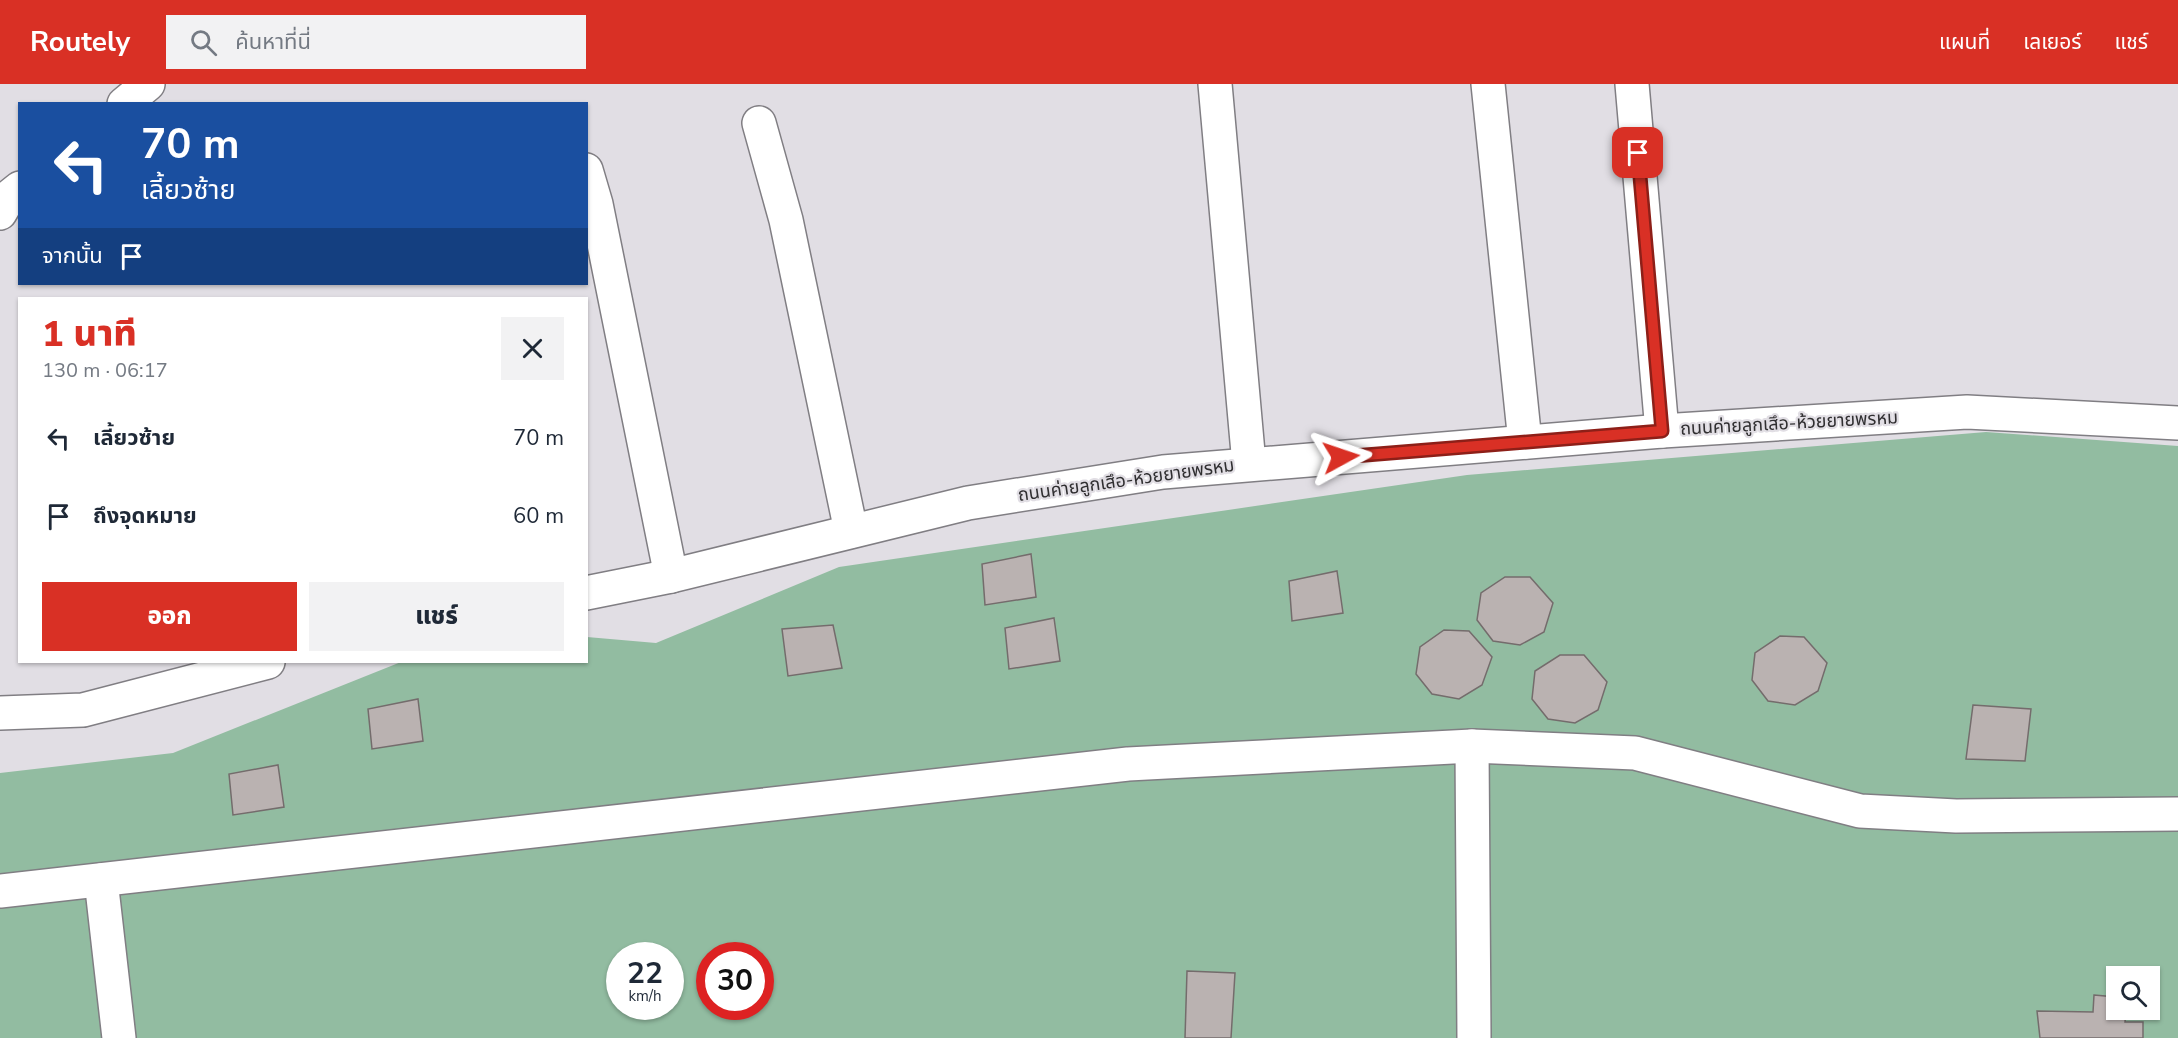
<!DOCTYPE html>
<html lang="th">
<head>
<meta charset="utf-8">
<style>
	:root { --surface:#fff; --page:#f2f2f3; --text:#1f2937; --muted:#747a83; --accent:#d93025 }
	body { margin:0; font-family:"Nunito Sans","Noto Sans Thai",sans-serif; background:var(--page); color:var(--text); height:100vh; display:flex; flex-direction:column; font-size:22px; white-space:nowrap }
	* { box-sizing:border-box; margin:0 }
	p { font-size:20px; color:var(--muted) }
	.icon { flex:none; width:33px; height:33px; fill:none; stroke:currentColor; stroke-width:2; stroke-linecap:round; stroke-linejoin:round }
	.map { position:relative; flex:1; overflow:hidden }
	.side { position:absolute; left:18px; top:213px; width:570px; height:366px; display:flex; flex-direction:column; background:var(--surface); border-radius:0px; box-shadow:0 2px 4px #0004 }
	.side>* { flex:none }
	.guide { position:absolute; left:18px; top:18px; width:570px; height:183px; border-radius:0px; box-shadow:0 2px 4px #0004; background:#1a4fa0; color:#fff; overflow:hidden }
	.tools { position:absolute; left:2106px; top:882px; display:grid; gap:12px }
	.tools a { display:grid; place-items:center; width:54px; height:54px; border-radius:0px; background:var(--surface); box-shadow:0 2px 4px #0004; font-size:30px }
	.speed { position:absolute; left:606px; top:858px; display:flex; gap:12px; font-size:30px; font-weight:700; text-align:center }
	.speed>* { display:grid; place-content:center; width:78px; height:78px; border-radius:50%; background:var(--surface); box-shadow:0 2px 4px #0004; line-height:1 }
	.speed small { font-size:15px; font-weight:400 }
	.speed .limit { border:9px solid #d22; background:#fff; color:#111 }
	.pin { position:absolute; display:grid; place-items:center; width:51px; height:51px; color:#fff; margin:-26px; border-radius:12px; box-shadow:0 3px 9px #0006 }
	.me { position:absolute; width:66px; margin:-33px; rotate:85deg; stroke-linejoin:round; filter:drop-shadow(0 0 4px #0008) }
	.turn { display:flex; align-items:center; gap:21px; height:126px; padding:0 24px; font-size:27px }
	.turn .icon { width:78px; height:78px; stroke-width:2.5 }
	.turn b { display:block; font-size:42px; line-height:51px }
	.then { display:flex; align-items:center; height:57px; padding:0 24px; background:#0003; gap:12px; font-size:22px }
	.round { display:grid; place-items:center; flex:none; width:63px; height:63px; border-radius:0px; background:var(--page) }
	.summary { display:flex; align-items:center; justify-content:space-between; height:102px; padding:0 24px }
	h1 { font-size:36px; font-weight:800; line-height:45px; color:var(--accent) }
	.action { display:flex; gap:12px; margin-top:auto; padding:12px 24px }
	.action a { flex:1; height:69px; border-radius:0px; background:var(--accent); color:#fff; font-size:24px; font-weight:800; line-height:69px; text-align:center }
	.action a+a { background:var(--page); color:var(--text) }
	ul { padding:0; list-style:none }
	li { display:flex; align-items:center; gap:18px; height:78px; padding:0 24px }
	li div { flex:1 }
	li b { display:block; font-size:22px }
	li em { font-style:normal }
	header { display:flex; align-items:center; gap:36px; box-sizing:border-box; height:84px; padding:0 30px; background:var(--accent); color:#fff }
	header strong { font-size:28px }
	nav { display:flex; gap:33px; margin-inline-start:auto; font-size:21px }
	.search { width:420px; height:54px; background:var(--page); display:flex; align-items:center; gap:15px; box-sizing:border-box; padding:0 21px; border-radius:0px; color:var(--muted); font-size:22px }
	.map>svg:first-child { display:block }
	.green { fill:#92bca1; fill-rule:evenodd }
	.building { fill:#bab2b1; stroke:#746c6c; stroke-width:1.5 }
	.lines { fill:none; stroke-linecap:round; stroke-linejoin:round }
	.minor-casing { stroke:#807e83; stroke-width:36 }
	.minor { stroke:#fff; stroke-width:33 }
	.route-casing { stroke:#8d1f18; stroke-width:15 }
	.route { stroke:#d93025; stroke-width:10 }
	.labels { text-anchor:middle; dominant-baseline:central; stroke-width:4.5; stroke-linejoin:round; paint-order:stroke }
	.street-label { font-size:18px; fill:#302f31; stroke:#e1dee4 }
</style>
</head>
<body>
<header>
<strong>Routely</strong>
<div class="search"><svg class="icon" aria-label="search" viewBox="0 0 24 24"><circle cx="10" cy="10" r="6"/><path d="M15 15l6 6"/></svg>ค้นหาที่นี่</div>
<nav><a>แผนที่</a><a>เลเยอร์</a><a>แชร์</a></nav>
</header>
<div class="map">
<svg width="2178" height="954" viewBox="0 0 2178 954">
	<rect width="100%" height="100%" fill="#e1dee4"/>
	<path class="green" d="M1986 348 2178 362V954H0V689L173 669 401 578H586L587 553 656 559 839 483 1467 391ZM620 872H670V922H620ZM710 872H760V922H710ZM2116 892H2150V926H2116Z"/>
	<g class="building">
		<polygon points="1031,470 1036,513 985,521 982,480"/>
		<polygon points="1337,487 1343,529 1292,537 1289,497"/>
		<polygon points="1505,493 1530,493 1553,519 1544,548 1520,561 1493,557 1477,536 1481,509"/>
		<polygon points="1054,534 1060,577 1009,585 1005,544"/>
		<polygon points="833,541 842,584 788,592 782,545"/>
		<polygon points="1444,546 1469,547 1492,573 1482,601 1459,615 1432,610 1416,590 1420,563"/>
		<polygon points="1780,552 1804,553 1827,579 1818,607 1795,621 1768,617 1752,596 1755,569"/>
		<polygon points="1560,571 1584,571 1607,598 1598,626 1575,639 1548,635 1532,615 1535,587"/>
		<polygon points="418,615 423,657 372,665 368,625"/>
		<polygon points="1973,621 2031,625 2025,677 1966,675"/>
		<polygon points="278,681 284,723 233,731 229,690"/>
		<polygon points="1187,887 1235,889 1231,954 1185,954"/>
		<polygon points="2094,911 2116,913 2116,926 2126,926 2125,938 2143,938 2143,954 2040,954 2037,927 2093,928"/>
	</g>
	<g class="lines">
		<g class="minor-casing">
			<g id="minor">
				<polyline points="1215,0 1249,380"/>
				<polyline points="1488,0 1525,358"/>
				<polyline points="1632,0 1662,347"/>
				<polyline points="124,20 148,0"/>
				<polyline points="759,39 786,136 851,447"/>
				<polyline points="586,86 596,120 671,492"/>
				<polyline points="0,129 10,112 20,104"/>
				<polyline points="586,509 671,492 968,419 1163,388 1662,347 1967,328 2178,339"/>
				<polyline points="0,629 83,626 268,578"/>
				<polyline points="1472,662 1474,954"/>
				<polyline points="101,796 119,954"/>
				<polyline points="0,807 1128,680 1472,662 1635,669 1860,727 1956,732 2178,730"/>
			</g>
		</g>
		<use href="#minor" class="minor"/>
	</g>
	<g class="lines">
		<g class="route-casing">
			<polyline id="route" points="1341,373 1662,347 1638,69"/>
		</g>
		<use href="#route" class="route"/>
	</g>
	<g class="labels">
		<g class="street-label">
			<text transform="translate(1789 339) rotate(-3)">ถนนค่ายลูกเสึอ-ห้วยยายพรหม</text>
			<text transform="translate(1126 396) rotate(-8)">ถนนค่ายลูกเสึอ-ห้วยยายพรหม</text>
		</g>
	</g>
</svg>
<div class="tools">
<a><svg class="icon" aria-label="search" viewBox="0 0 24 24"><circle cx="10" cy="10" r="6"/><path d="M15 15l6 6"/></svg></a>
</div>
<div class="speed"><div>22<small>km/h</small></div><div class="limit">30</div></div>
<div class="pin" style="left:1638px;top:69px;background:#d93025"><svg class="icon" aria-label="arrive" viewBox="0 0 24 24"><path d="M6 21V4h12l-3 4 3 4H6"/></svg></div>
<svg class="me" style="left:1341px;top:373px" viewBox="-20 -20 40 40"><path d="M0-17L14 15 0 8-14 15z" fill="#d93025" stroke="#fff" stroke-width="4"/></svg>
<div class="guide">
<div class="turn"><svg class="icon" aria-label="left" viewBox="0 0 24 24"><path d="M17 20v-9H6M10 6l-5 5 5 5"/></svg><div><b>70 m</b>เลี้ยวซ้าย</div></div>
<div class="then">จากนั้น<svg class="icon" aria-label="arrive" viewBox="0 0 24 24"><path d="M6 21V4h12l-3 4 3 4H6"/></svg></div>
</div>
<section class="side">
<div class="summary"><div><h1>1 นาที</h1><p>130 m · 06:17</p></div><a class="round"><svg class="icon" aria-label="close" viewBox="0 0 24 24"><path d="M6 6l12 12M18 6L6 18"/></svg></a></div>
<ul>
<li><svg class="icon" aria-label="left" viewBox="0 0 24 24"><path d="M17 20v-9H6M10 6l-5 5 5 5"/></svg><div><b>เลี้ยวซ้าย</b></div><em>70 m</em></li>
<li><svg class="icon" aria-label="arrive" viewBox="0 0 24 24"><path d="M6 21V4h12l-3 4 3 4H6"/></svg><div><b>ถึงจุดหมาย</b></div><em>60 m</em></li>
</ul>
<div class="action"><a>ออก</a><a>แชร์</a></div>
</section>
</div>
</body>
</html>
